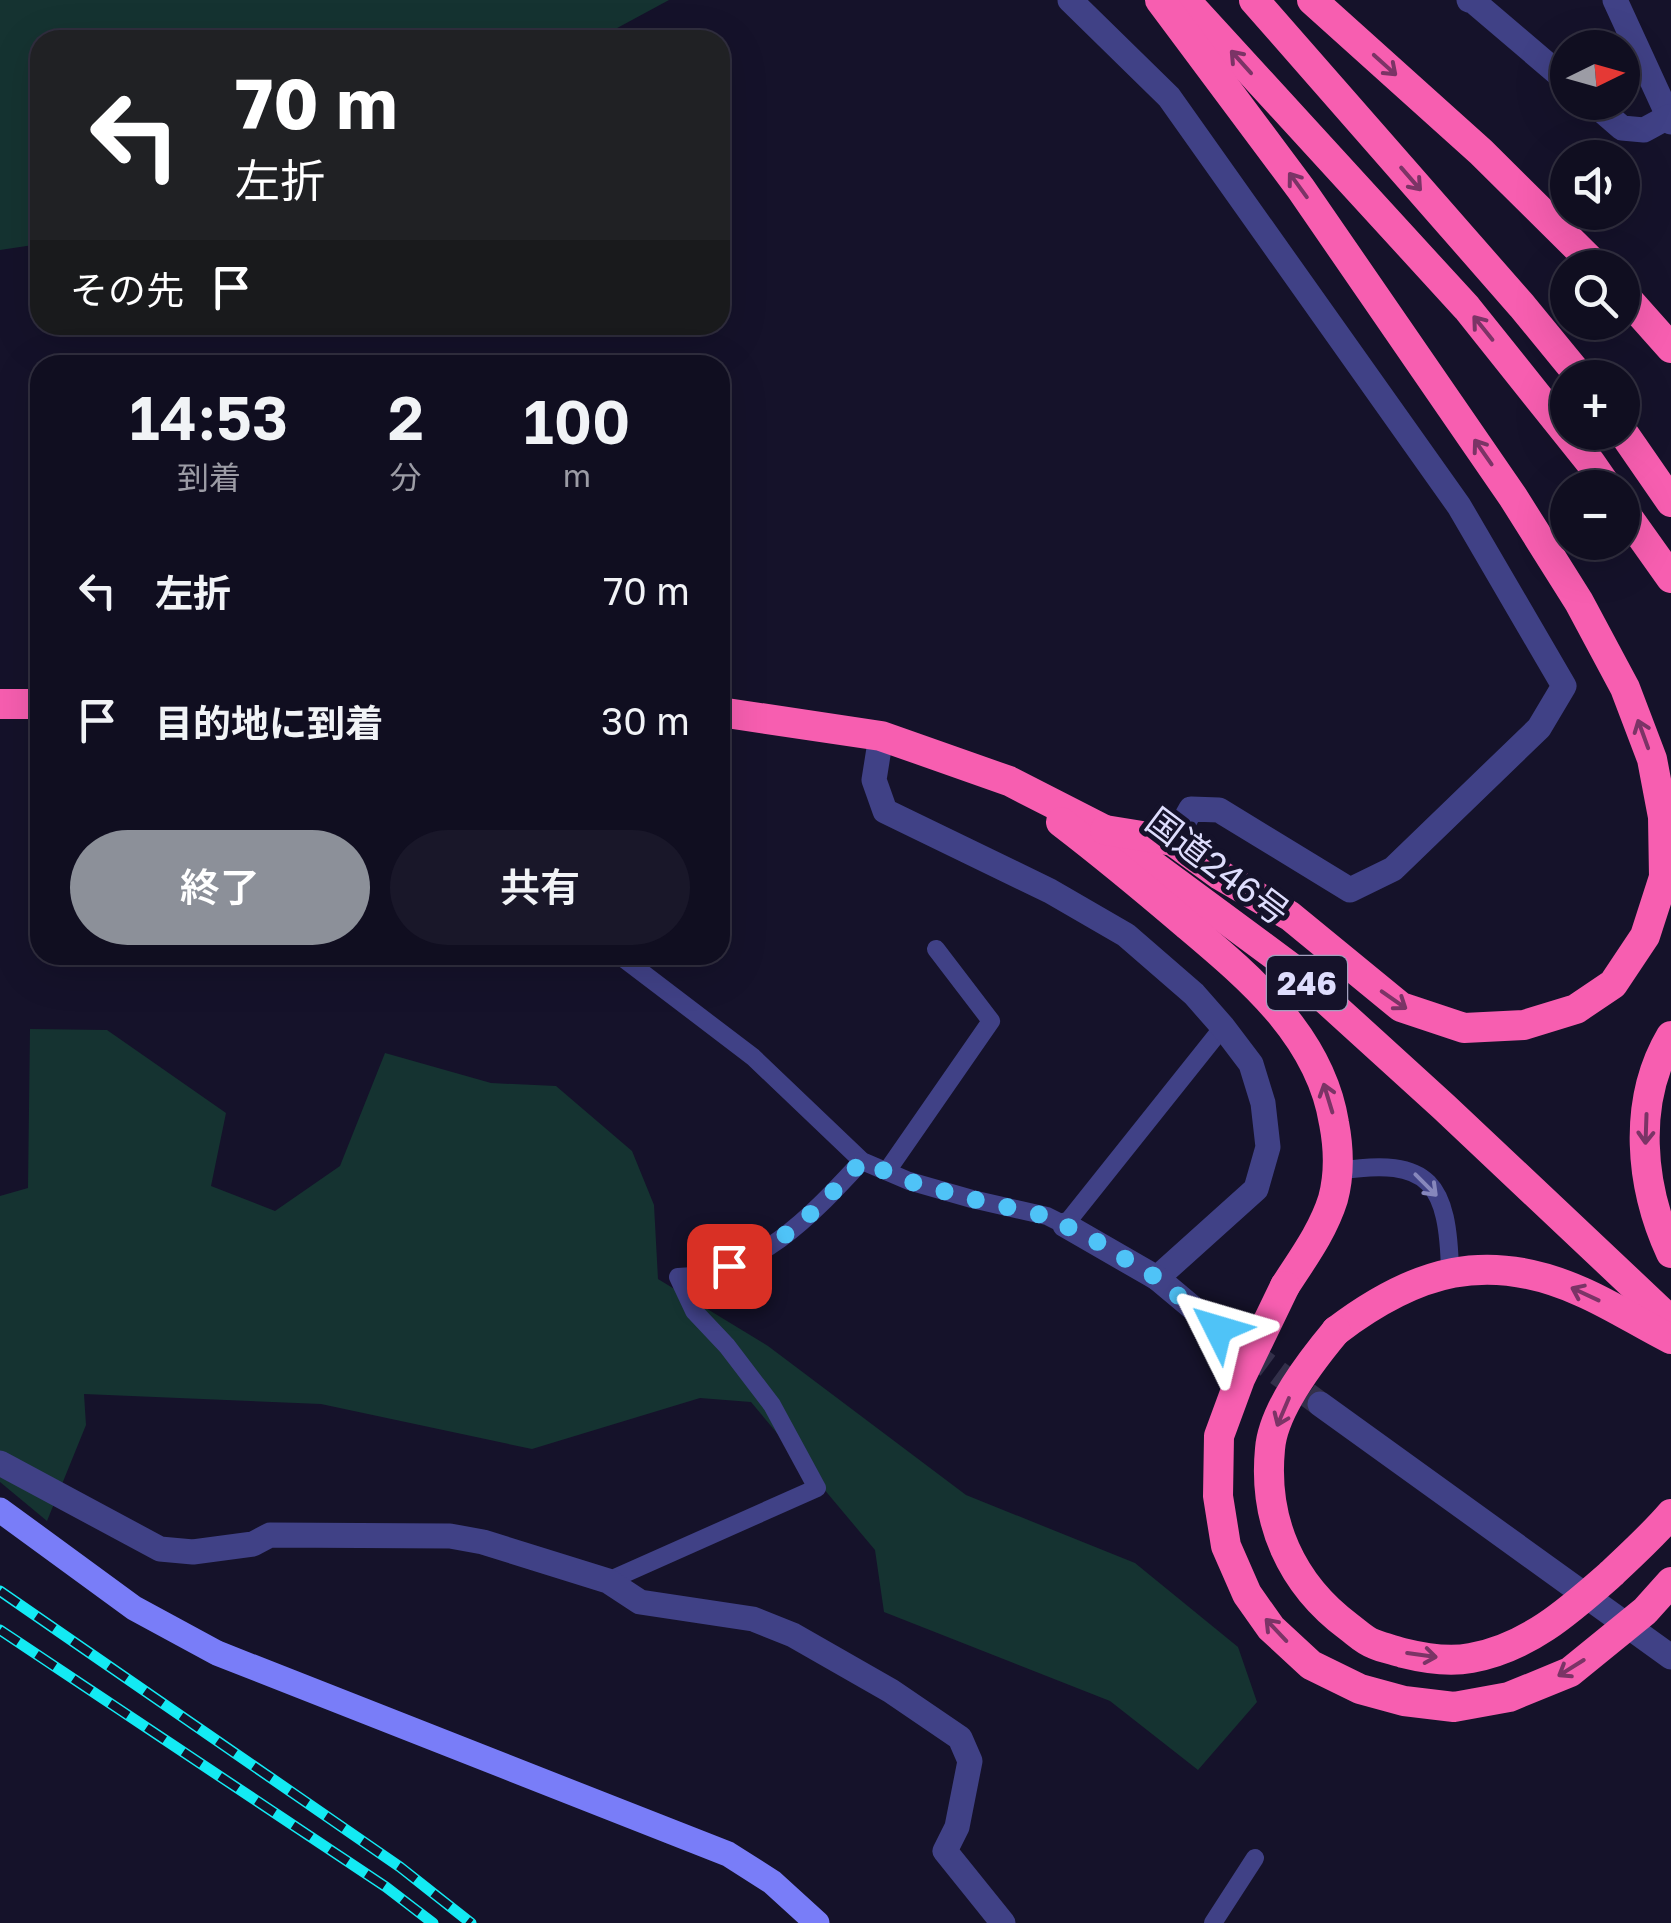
<!DOCTYPE html>
<html lang="ja">
<head>
<meta charset="utf-8">
<style>
	:root { --surface:#100e20; --page:#191729; --text:#f1f3f6; --muted:#9c9ca5; --line:#302e3e; --accent:#8c9099 }
	body { margin:0; font-family:"Golos Text","Noto Sans JP",sans-serif; background:var(--page); color:var(--text); height:100vh; display:flex; flex-direction:column; font-size:38px; white-space:nowrap }
	* { box-sizing:border-box; margin:0 }
	p { font-size:32px; color:var(--muted) }
	.icon { flex:none; width:55px; height:55px; fill:none; stroke:currentColor; stroke-width:2; stroke-linecap:round; stroke-linejoin:round }
	.map { position:relative; flex:1; overflow:hidden }
	.drawer { position:absolute; left:30px; top:355px; width:700px; height:610px; display:flex; flex-direction:column; background:var(--surface); border-radius:30px; box-shadow:0 10px 40px #0002,0 0 0 2px var(--line) }
	.drawer>* { flex:none }
	.banner { position:absolute; left:30px; top:30px; width:700px; height:305px; border-radius:30px; box-shadow:0 10px 40px #0002,0 0 0 2px var(--line); background:#202124; color:#fff; overflow:hidden }
	.needle { width:65px; rotate:85deg }
	.fabs { position:absolute; left:1550px; top:30px; display:grid; gap:20px }
	.fabs a { display:grid; place-items:center; width:90px; height:90px; border-radius:50%; background:var(--surface); box-shadow:0 10px 40px #0002,0 0 0 2px var(--line); font-size:50px }
	.pin { position:absolute; display:grid; place-items:center; width:85px; height:85px; color:#fff; margin:-42px; border-radius:20px; box-shadow:0 5px 15px #0006 }
	.me { position:absolute; width:110px; margin:-55px; rotate:310deg; stroke-linejoin:round; filter:drop-shadow(0 0 8px #0008) }
	.turn { display:flex; align-items:center; gap:35px; height:210px; padding:0 40px; font-size:45px }
	.turn .icon { width:130px; height:130px; stroke-width:2.5 }
	.turn b { display:block; font-size:70px; line-height:85px }
	.then { display:flex; align-items:center; height:95px; padding:0 40px; background:#0003; gap:20px; font-size:38px }
	.eta { display:flex; justify-content:space-evenly; align-items:center; height:170px; text-align:center }
	.eta b { font-size:60px; font-weight:600; line-height:70px }
	.action { display:flex; gap:20px; margin-top:auto; padding:20px 40px }
	.action a { flex:1; height:115px; border-radius:60px; background:var(--accent); color:#fff; font-size:40px; font-weight:600; line-height:115px; text-align:center }
	.action a+a { background:var(--page); color:var(--text) }
	ul { padding:0; list-style:none }
	li { display:flex; align-items:center; gap:30px; height:130px; padding:0 40px }
	li div { flex:1 }
	li b { display:block; font-size:38px }
	li em { font-style:normal }
	.map>svg:first-child { display:block }
	.green { fill:#153331 }
	.lines { fill:none; stroke-linecap:round; stroke-linejoin:round }
	.street-tunnel { stroke:#33304a; stroke-width:25; stroke-dasharray:25 12; stroke-linecap:butt }
	.lane { stroke:#404186; stroke-width:18 }
	.street { stroke:#404186; stroke-width:25 }
	.secondary { stroke:#797df8; stroke-width:25 }
	.highway { stroke:#f75eb0; stroke-width:30 }
	.rail-casing { stroke:#13eaf3; stroke-width:11 }
	.rail { stroke:#15122a; stroke-width:8; stroke-dasharray:22; stroke-linecap:butt }
	.highway-bridge { stroke:#f75eb0; stroke-width:30 }
	.oneway { stroke:#7b3466 }
	.oneway2 { stroke:#8787bc }
	.route { stroke:#4fc3f7; stroke-width:18; stroke-dasharray:0 32.4 }
	.labels { text-anchor:middle; dominant-baseline:central; stroke-width:10; stroke-linejoin:round; paint-order:stroke }
	.shield { fill:#15122a; stroke:#a2a0be; stroke-width:2.5 }
	.shield-label { font-size:32px; font-weight:bold; fill:#deddfd }
	.street-label { font-size:35px; fill:#deddfd; stroke:#15122a }
</style>
</head>
<body>
<div class="map">
<svg width="1671" height="1923" viewBox="0 0 1671 1923">
	<rect width="100%" height="100%" fill="#15122a"/>
	<g class="green">
		<polygon points="0,0 669,0 595,40 40,40 40,244 0,250"/>
		<polygon points="30,1029 107,1030 226,1113 211,1186 275,1211 340,1166 385,1053 491,1083 556,1086 632,1151 654,1205 658,1279 768,1346 966,1495 1135,1563 1238,1647 1257,1702 1198,1770 1110,1701 884,1612 875,1550 751,1402 700,1398 532,1449 321,1404 84,1394 86,1425 47,1521 0,1482 0,1196 28,1188"/>
	</g>
	<g class="lines">
		<polyline class="street-tunnel" points="1218,1329 1320,1404"/>
		<g class="lane">
			<polyline points="619,955 753,1057 862,1161 909,1181 972,1199 1047,1216 1065,1225 1223,1027"/>
			<polyline points="887,1171 991,1021 936,949"/>
			<path d="M1338 1171C1431 1156 1448 1184 1450 1272"/>
			<path d="M608 1581 817 1488 772 1405 727 1346 694 1311 678 1277C759 1273 810 1217 862 1161"/>
			<polyline points="1213,1923 1255,1858"/>
		</g>
		<g class="street">
			<polyline points="1070,0 1169,97 1459,506 1564,686 1539,728 1393,869 1350,890 1219,810 1191,809 1173,841"/>
			<polyline points="1469,0 1473,1 1568,82"/>
			<polyline points="1615,0 1671,122"/>
			<polyline points="1592,102 1622,128 1644,130 1668,117"/>
			<polyline points="881,736 874,780 885,811 1050,891 1126,935 1194,994 1223,1027 1251,1064 1263,1103 1268,1147 1256,1189 1157,1278"/>
			<polyline points="1065,1225 1157,1278 1218,1329"/>
			<polyline points="1320,1404 1671,1657"/>
			<polyline points="0,1463 160,1549 193,1552 253,1544 270,1535 450,1536 483,1542 608,1581 640,1602 753,1619 793,1635 891,1691 960,1738 970,1761 957,1827 945,1851 1003,1923"/>
		</g>
		<polyline class="secondary" points="0,1510 134,1608 217,1653 728,1854 772,1882 817,1923"/>
		<g class="highway">
			<polyline points="1185,0 1467,308 1590,462 1608,488"/>
			<polyline points="1254,0 1522,306 1581,378"/>
			<polyline points="1312,0 1481,152 1598,268"/>
			<polyline points="1622,293 1671,348"/>
			<polyline points="1622,431 1671,502"/>
			<polyline points="1622,509 1671,578"/>
			<polyline points="0,704 40,704"/>
			<polyline points="720,712 881,736 1009,781 1105,830 1289,966 1444,1107 1671,1321"/>
			<path d="M1061 822C1104 855 1145 889 1186 924 1250 978 1320 1036 1334 1123 1339 1149 1340 1173 1333 1199 1323 1231 1303 1258 1285 1286"/>
			<polyline points="1105,830 1173,841 1220,875 1290,916 1401,1007 1464,1028 1524,1025 1576,1009 1613,984 1645,936 1664,877 1663,817 1652,759 1625,688 1579,602 1513,497 1301,189 1160,0"/>
			<path d="M1671 1036C1632 1102 1640 1186 1671 1253"/>
			<path d="M1336 1331C1415 1271 1487 1249 1582 1292 1612 1305 1641 1324 1671 1339"/>
		</g>
		<g class="rail-casing">
			<g id="rail">
				<polyline points="0,1591 400,1867 471,1923"/>
				<polyline points="0,1630 386,1887 433,1923"/>
			</g>
		</g>
		<use href="#rail" class="rail"/>
		<g class="highway-bridge">
			<polyline points="1285,1286 1240,1379 1219,1436 1218,1496 1226,1546 1247,1594 1271,1628 1311,1665 1360,1689 1404,1701 1454,1707 1509,1697 1570,1672 1645,1611 1671,1582"/>
			<path d="M1336 1331C1311 1361 1273 1410 1270 1449 1263 1521 1291 1584 1349 1627 1357 1633 1365 1641 1374 1644 1383 1648 1394 1650 1403 1653 1423 1658 1450 1662 1471 1658 1528 1648 1570 1610 1612 1573 1632 1554 1653 1535 1671 1514"/>
		</g>
	</g>
	<defs><path id="oneway-shaft" d="M-6 0H5M1.5-3L5.5 0L1.5 3" fill="none" stroke-width="1.6" stroke-linecap="round" stroke-linejoin="round" transform="scale(2.5)"/></defs>
	<g class="oneway">
		<use href="#oneway-shaft" transform="translate(1241 62) rotate(-132)"/>
		<use href="#oneway-shaft" transform="translate(1385 65) rotate(42)"/>
		<use href="#oneway-shaft" transform="translate(1411 179) rotate(49)"/>
		<use href="#oneway-shaft" transform="translate(1298 185) rotate(-126)"/>
		<use href="#oneway-shaft" transform="translate(1483 328) rotate(-129)"/>
		<use href="#oneway-shaft" transform="translate(1483 452) rotate(-125)"/>
		<use href="#oneway-shaft" transform="translate(1643 734) rotate(-110)"/>
		<use href="#oneway-shaft" transform="translate(1394 1000) rotate(35)"/>
		<use href="#oneway-shaft" transform="translate(1328 1098) rotate(-107)"/>
		<use href="#oneway-shaft" transform="translate(1646 1129) rotate(92)"/>
		<use href="#oneway-shaft" transform="translate(1585 1294) rotate(-155)"/>
		<use href="#oneway-shaft" transform="translate(1283 1412) rotate(113)"/>
		<use href="#oneway-shaft" transform="translate(1276 1630) rotate(-133)"/>
		<use href="#oneway-shaft" transform="translate(1422 1655) rotate(8)"/>
		<use href="#oneway-shaft" transform="translate(1571 1668) rotate(148)"/>
	</g>
	<use class="oneway2" href="#oneway-shaft" transform="translate(1426 1185) rotate(45)"/>
	<g class="lines">
		<path class="route" d="M729 1266C786 1244 821 1205 862 1161L908 1181 972 1199 1046 1216 1096 1241 1157 1278 1218 1329"/>
	</g>
	<g class="labels">
		<rect class="shield" x="1267" y="956" width="80" height="54" rx="8"/>
		<g class="shield-label">
			<text x="1307" y="983">246</text>
		</g>
		<g class="street-label">
			<text transform="translate(1218 866) rotate(37)">国道246号</text>
		</g>
	</g>
</svg>
<div class="fabs">
<a><svg class="needle" viewBox="-14 -14 28 28"><path d="M0-13l5 13h-10z" fill="#e53935"/><path d="M0 13l5-13h-10z" fill="#9c9ca5"/></svg></a>
<a><svg class="icon" aria-label="sound" viewBox="0 0 24 24"><path d="M4 9h4l5-4v14l-5-4H4zM17 9q2 3 0 6"/></svg></a>
<a><svg class="icon" aria-label="search" viewBox="0 0 24 24"><circle cx="10" cy="10" r="6"/><path d="M15 15l6 6"/></svg></a>
<a>+</a>
<a>−</a>
</div>
<div class="pin" style="left:729px;top:1266px;background:#d93025"><svg class="icon" aria-label="arrive" viewBox="0 0 24 24"><path d="M6 21V4h12l-3 4 3 4H6"/></svg></div>
<svg class="me" style="left:1218px;top:1329px" viewBox="-20 -20 40 40"><path d="M0-17L14 15 0 8-14 15z" fill="#4fc3f7" stroke="#fff" stroke-width="4"/></svg>
<div class="banner">
<div class="turn"><svg class="icon" aria-label="left" viewBox="0 0 24 24"><path d="M17 20v-9H6M10 6l-5 5 5 5"/></svg><div><b>70 m</b>左折</div></div>
<div class="then">その先<svg class="icon" aria-label="arrive" viewBox="0 0 24 24"><path d="M6 21V4h12l-3 4 3 4H6"/></svg></div>
</div>
<section class="drawer">
<div class="eta">
<div><b>14:53</b><p>到着</p></div>
<div><b>2</b><p>分</p></div>
<div><b>100</b><p>m</p></div>
</div>
<ul>
<li><svg class="icon" aria-label="left" viewBox="0 0 24 24"><path d="M17 20v-9H6M10 6l-5 5 5 5"/></svg><div><b>左折</b></div><em>70 m</em></li>
<li><svg class="icon" aria-label="arrive" viewBox="0 0 24 24"><path d="M6 21V4h12l-3 4 3 4H6"/></svg><div><b>目的地に到着</b></div><em>30 m</em></li>
</ul>
<div class="action"><a>終了</a><a>共有</a></div>
</section>
</div>
</body>
</html>
